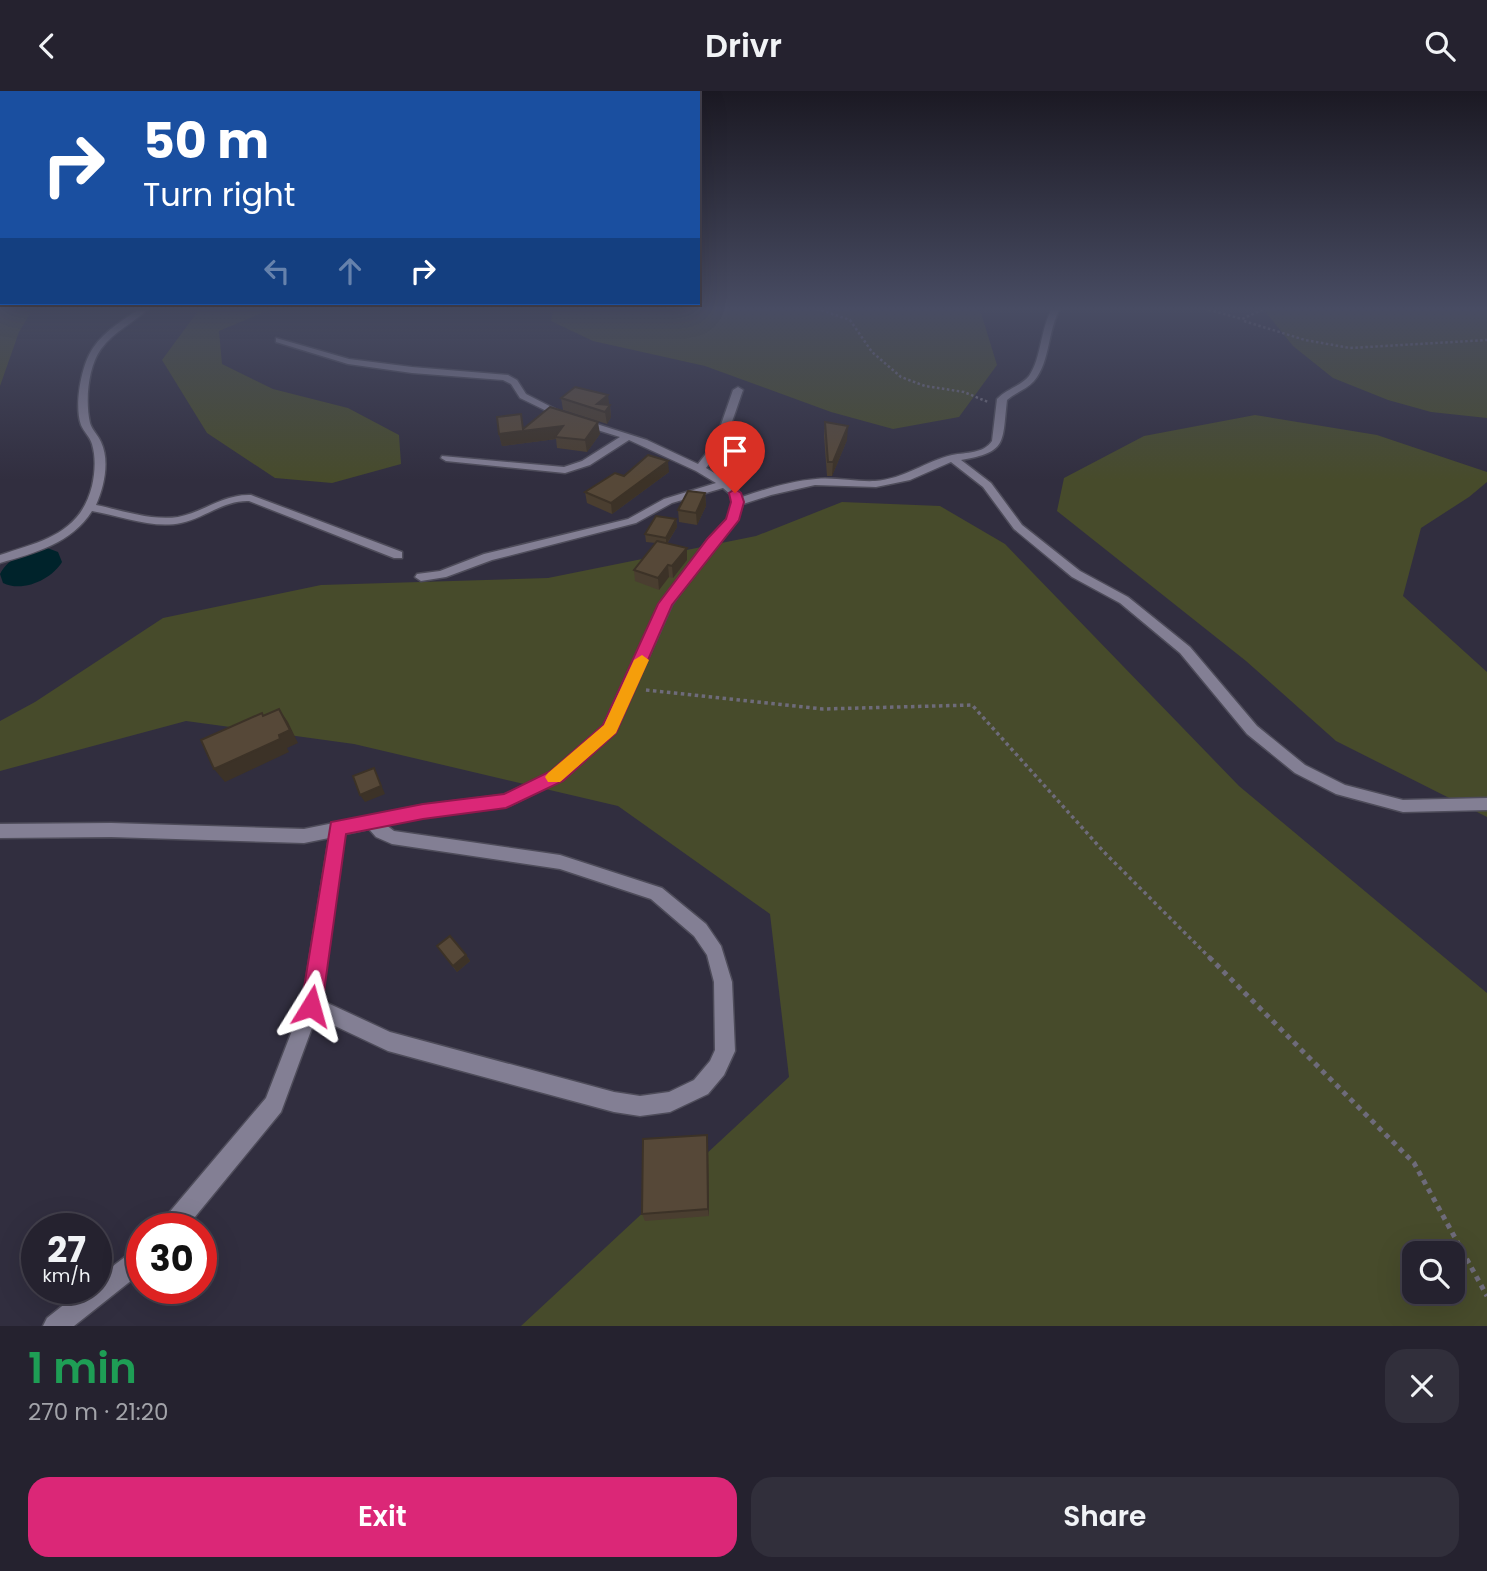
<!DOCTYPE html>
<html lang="en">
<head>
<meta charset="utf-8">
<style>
	:root { --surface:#25222f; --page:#312f3b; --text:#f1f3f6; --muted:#a3a4aa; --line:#423f4b; --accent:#db2777 }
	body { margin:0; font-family:Poppins,sans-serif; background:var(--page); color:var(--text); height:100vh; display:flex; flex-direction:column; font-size:26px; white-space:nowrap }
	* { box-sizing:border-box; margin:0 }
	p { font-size:23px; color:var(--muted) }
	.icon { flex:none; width:38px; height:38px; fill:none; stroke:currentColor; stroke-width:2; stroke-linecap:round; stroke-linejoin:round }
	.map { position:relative; height:1235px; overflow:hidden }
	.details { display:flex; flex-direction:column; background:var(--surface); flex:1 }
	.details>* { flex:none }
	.hud { position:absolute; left:0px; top:0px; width:700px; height:214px; box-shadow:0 7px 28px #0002,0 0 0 2px var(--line); background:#1a4fa0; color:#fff; overflow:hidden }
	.fabs { position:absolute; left:1402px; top:1150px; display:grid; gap:14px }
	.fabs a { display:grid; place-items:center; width:63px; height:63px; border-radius:14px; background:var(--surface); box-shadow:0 7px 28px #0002,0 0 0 2px var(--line); font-size:35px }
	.speed { position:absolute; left:21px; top:1122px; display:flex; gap:14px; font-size:35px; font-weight:700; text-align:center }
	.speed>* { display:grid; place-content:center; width:91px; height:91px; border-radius:50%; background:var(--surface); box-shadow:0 7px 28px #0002,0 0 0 2px var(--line); line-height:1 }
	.speed small { font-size:18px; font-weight:400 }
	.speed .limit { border:10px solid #d22; background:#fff; color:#111 }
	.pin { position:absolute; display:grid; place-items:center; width:60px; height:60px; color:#fff; margin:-72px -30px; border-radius:50% 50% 50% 0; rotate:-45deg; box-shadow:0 0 7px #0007 }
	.pin .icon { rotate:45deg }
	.me { position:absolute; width:77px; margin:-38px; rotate:8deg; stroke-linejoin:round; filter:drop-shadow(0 0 5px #0008) }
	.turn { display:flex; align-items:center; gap:24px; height:147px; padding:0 28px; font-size:32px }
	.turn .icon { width:91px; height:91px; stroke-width:2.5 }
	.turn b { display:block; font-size:49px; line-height:60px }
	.lanes { display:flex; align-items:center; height:66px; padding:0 28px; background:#0003; justify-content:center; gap:35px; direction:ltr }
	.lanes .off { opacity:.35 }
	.round { display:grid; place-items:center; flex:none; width:74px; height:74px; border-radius:21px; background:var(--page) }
	.summary { display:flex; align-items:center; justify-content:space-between; height:119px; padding:0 28px }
	h1 { font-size:42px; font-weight:600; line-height:52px; color:#1e9e55 }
	.button { display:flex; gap:14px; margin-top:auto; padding:14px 28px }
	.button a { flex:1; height:80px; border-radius:21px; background:var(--accent); color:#fff; font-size:28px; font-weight:600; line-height:80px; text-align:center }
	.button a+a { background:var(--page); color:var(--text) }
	header { display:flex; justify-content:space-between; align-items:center; height:91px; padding:0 28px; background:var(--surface); font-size:32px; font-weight:600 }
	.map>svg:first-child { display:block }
	.green { fill:#474b2b; fill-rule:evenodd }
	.water { fill:#00232b }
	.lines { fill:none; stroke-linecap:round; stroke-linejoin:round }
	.street-casing { stroke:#4e4c5a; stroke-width:3 }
	.path-far2 { stroke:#6e6b7a; stroke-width:2.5; stroke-dasharray:2.5 2.5; stroke-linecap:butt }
	.path-far1 { stroke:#6e6b7a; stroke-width:3.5; stroke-dasharray:3.5 3.5; stroke-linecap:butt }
	.path { stroke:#6e6b7a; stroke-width:5; stroke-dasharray:5 5; stroke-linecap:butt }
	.street { fill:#837f94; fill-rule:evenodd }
	.wall { fill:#4a3e30 }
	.shaded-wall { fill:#3c3227 }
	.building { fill:#564838; stroke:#3c3227; stroke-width:2 }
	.route { fill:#db2777; stroke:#8e194d; stroke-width:2 }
	.slow { fill:#f59e0b }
</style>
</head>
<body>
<header><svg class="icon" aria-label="back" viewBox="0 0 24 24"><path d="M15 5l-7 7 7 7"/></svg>Drivr<svg class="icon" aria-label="search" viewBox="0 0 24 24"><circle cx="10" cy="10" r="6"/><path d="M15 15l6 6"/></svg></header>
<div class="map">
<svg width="1487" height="1235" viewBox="0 0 1487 1235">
	<rect width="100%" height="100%" fill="#312e3f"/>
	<g class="green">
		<polygon points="0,216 34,216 19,241 0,295"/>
		<polygon points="201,216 276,216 219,240 222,273 273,298 348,317 399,344 401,373 332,392 275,387 207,342 162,269"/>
		<polygon points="554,216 976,216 981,222 997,274 959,326 893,338 831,321 705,275 593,250 551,230"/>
		<polygon points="1256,216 1487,216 1487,327 1431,321 1388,309 1333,287 1293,255 1264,219"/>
		<polygon points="1255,324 1377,344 1487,381 1487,391 1469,406 1421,437 1403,505 1487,581 1487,726 1336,650 1246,570 1057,420 1064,387 1144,345"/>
		<path d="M842 411 940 415 1005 453 1239 695 1487 902V1235H521L789 986 770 823 618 715 354 653 186 630 0 680V630L35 611 163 527 321 494 548 487 756 445ZM1414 1162H1452V1200H1414Z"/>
	</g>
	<path class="water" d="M42 455 58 461 62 471C52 488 23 502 3 492L0 483C9 466 25 462 42 455Z"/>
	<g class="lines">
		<g class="street-casing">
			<g id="street">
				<path d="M142 216H151C135 231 114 240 101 258 88 276 85 310 90 332 92 339 98 344 101 351 110 370 104 396 96 414 121 419 151 430 178 426 204 421 223 403 251 404L402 461V467H394L249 410C224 409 205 427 181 432 153 438 120 425 92 420 72 452 35 462 0 472V464C42 450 80 443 92 395 95 382 96 366 92 353 90 346 84 341 81 334 74 315 81 274 93 257 105 239 125 228 142 216Z"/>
				<path d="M1053 216H1061C1047 239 1051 270 1034 290 1027 298 1015 302 1007 309 1002 352 1008 361 961 369L991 392 1022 434 1080 480 1128 506 1190 556 1257 635 1305 674 1345 694 1403 709 1487 707V719L1403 721 1336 703 1295 682 1247 643 1180 562 1120 512 1072 486 1014 438 983 396 951 371 910 389 876 396 815 394 771 404 743 413 736 431 716 452 672 514 615 642 562 689 511 714 423 726 386 734 394 740 560 764 662 797 706 833 721 855 732 891 735 960 724 984 708 1003 670 1021 640 1025 614 1021 388 960 316 926 281 1021 185 1138H159L162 1130 266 1007 302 914 329 747 304 752 111 746 0 747V733L111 732 304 738 423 714 504 704 552 681 604 635 660 513 708 448 727 428 733 411 730 403 723 397 672 412 636 432 492 469 446 486 421 490 415 486 417 483 440 480 484 463 628 428 664 408 716 392 696 380 629 349 590 374 565 382 446 370 441 367 442 365 564 376 582 370 620 346 578 333V329L581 328 647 349 698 373 715 351 733 299 738 296 743 299 725 351 706 377C719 385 736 392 742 406 765 398 791 390 816 388 835 386 856 391 875 390 904 388 926 370 952 364 967 361 983 363 992 350L997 308C1006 298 1021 295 1029 285 1042 266 1040 237 1053 216ZM369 738 376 746 392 753 560 778 651 808 694 845 707 864 714 891 715 959 710 970 694 989 669 1001 640 1005 614 1001 390 941 321 909 345 743Z"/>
				<polygon points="276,247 349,268 412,276 508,284 517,289 526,303 567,324 559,326 520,307 511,293 503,289 412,282 348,273 276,251"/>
				<polygon points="142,1156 142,1181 74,1235 43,1235 47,1227 85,1197 96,1197 96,1188 134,1159"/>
			</g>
		</g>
		<g class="path-far2">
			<polyline points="812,216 850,229 872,261 901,286 925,295 964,301 988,311"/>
			<polyline points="1199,216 1242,228 1268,216"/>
			<polyline points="1244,230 1305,249 1350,257 1487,249"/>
		</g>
		<polyline class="path-far1" points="646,599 823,618 972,614 1104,761 1211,868"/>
		<polyline class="path" points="1209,866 1414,1072 1487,1205"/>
		<use href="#street" class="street"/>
	</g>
	<g class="wall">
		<polygon points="561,307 610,314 611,326 607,333 563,319"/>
		<polygon points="825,331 847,349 832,385 827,385 824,345"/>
		<polygon points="524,337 600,343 587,361 557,357 556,348 502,355 499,343"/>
		<polygon points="669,381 612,423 587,412 585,401 624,385"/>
		<polygon points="705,402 706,415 697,434 679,431 678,419"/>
		<polygon points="676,428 677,436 667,453 687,457 687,469 673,487 669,486 659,499 635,490 634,479 656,452 646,451 645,443"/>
		<polygon points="437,855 466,864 470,870 457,881"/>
		<polygon points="708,1053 709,1125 645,1130 642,1123"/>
	</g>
	<g class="shaded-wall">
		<polygon points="608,304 611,326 607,333 605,321 597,313"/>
		<polygon points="598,331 600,343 587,361 585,349"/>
		<polygon points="563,335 555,346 556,348 502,355 499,343"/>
		<polygon points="848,335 847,349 832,385 833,371"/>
		<polygon points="668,370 669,381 612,423 611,412"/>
		<polygon points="705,402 706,415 697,434 696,422"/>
		<polygon points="676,428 677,436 666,454 666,447"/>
		<polygon points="687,457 687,469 673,487 672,475"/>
		<polygon points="668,474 669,486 659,499 658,487"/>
		<polygon points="279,618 288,631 298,652 287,657 289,661 225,691 214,678 279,644"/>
		<polygon points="374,677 385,703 365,711 360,704"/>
		<polygon points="466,864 470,870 457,881 453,875"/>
		<polygon points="707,1044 708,1053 709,1125 708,1118"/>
	</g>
	<g class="building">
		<polygon points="575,296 608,304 597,313 610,314 605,321 561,307"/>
		<polygon points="550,316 598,331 585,349 555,346 563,335 499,343 497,326 521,323 523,338"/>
		<polygon points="825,331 848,335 833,371 828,371"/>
		<polygon points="648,364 668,370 611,412 585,401 615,382 624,385"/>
		<polygon points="688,400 705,402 696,422 678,419"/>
		<polygon points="656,425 676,428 666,447 645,443"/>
		<polygon points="657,450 687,457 672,475 668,474 658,487 634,479"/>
		<polygon points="279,618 290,639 279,644 280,648 214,678 201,649 262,622 263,625"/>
		<polygon points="374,677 381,695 360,704 353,685"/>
		<polygon points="450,845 466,864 453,875 437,855"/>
		<polygon points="707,1044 708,1118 642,1123 643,1048"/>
	</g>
	<linearGradient id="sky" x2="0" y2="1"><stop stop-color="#1b1923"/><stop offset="0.56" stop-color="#484c63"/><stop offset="1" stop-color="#484c63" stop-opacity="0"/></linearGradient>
	<rect width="1487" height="389" fill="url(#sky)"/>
	<polygon class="route" points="735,398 741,402 744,411 739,429 672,514 616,642 563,690 506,717 423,728 346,743 322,915 319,922 311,925 304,922 301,915 331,731 423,713 504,703 551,680 603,634 658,513 708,447 726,428 731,411 729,402"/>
	<polygon class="slow" points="642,564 649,569 616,642 560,691 548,691 545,686 548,682 604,634 634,569"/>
</svg>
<div class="fabs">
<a><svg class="icon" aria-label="search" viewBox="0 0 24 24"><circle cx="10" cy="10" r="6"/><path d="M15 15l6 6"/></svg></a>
</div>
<div class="speed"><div>27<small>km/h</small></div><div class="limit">30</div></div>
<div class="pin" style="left:735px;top:402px;background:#d93025"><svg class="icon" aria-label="arrive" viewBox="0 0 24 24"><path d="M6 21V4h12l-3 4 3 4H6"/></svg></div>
<svg class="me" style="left:311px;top:915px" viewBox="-20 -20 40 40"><path d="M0-17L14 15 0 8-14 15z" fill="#db2777" stroke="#fff" stroke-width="4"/></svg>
<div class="hud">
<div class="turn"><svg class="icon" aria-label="right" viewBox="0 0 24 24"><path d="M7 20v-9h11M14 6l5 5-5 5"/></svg><div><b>50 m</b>Turn right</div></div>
<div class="lanes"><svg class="icon off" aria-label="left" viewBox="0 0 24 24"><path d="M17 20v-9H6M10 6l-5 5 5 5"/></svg><svg class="icon off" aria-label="ahead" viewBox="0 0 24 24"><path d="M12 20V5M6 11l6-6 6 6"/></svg><svg class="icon" aria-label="right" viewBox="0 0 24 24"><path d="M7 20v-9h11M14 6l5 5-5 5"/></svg></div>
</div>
</div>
<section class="details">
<div class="summary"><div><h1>1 min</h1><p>270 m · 21:20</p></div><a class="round"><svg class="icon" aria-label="close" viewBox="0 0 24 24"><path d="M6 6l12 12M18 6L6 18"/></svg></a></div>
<div class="button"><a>Exit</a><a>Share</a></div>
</section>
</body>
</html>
